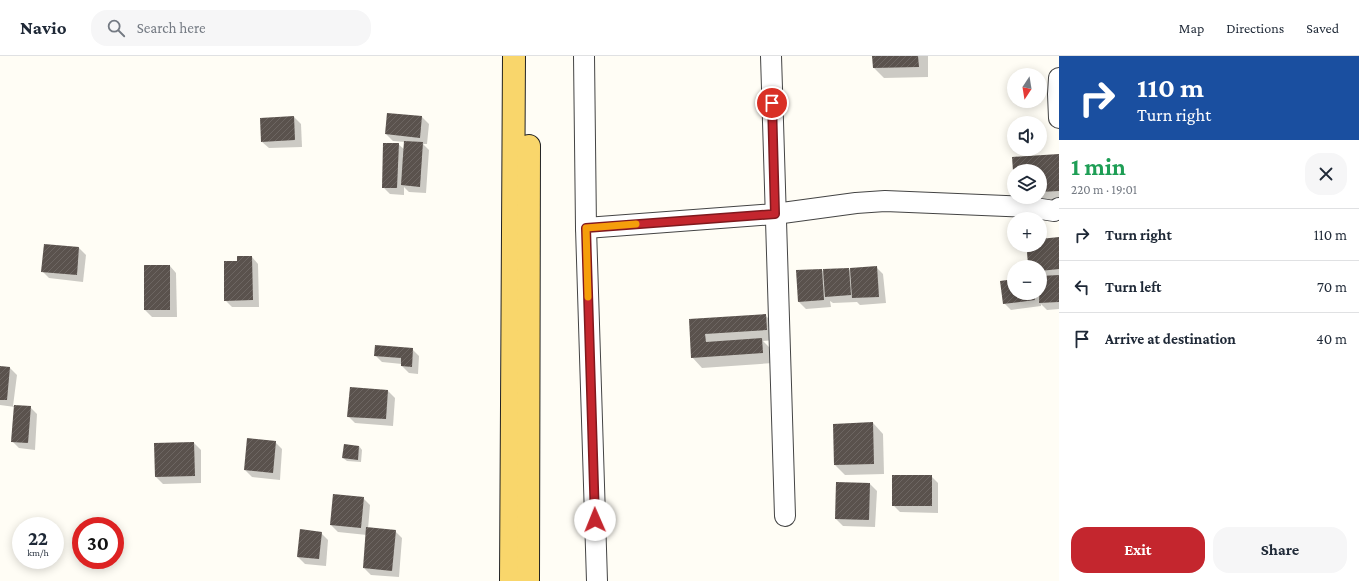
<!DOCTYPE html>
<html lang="en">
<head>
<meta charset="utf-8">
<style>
	:root { --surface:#fff; --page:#f6f6f7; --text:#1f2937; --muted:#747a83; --line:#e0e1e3; --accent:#c4262e }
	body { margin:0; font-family:"Crimson Pro",serif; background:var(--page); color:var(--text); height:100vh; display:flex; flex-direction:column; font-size:15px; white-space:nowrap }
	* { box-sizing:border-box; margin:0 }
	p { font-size:13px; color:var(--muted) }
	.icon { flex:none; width:22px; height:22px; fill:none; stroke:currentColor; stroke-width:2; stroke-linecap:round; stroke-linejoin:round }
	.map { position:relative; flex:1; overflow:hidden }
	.drawer { display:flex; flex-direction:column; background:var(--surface); width:300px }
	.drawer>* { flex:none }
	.hud { background:#1a4fa0; color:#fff; overflow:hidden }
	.needle { width:26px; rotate:192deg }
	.fabs { position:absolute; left:1007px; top:12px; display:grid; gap:8px }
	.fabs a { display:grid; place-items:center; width:40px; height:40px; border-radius:50%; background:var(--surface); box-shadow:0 2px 10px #0003; font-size:20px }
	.speed { position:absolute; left:12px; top:461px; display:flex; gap:8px; font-size:20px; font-weight:700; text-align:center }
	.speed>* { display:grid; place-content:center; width:52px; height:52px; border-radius:50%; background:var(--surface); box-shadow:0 2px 10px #0003; line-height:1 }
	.speed small { font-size:10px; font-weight:400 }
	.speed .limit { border:6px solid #d22; background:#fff; color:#111 }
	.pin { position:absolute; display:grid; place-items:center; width:34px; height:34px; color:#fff; margin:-17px; border:2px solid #fff; border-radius:50%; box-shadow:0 1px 4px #0007 }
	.me { position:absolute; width:44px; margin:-22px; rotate:359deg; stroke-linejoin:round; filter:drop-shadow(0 0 3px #0008) }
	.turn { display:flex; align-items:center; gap:14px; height:84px; padding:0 12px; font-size:18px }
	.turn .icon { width:52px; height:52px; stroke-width:2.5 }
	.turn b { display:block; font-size:28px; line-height:34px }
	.round { display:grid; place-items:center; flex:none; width:42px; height:42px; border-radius:16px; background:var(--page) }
	.head { display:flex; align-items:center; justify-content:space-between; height:68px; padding:0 12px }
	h1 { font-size:24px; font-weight:700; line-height:30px; color:#1e9e55 }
	.action { display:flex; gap:8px; margin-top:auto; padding:8px 12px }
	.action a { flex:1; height:46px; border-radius:16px; background:var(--accent); color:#fff; font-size:16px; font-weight:700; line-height:46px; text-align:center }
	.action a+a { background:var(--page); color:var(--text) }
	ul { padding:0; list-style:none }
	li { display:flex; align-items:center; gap:12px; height:52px; padding:0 12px; border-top:1px solid var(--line) }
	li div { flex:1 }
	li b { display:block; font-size:15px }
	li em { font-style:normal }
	header { display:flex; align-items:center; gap:24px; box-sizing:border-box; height:56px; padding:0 20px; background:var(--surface); border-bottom:1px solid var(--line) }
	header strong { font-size:19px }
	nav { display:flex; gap:22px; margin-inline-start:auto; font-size:14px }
	.search { width:280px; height:36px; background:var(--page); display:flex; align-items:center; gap:10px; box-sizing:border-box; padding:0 14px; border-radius:16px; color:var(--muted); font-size:15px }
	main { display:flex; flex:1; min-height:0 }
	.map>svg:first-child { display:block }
	.shadow { fill:#0003 }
	.building { fill:url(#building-hatch) }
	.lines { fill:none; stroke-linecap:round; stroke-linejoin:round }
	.minor-casing { stroke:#444; stroke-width:22 }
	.major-casing { stroke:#222; stroke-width:24 }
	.minor { stroke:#fff; stroke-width:20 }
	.major { stroke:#f9d66b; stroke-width:22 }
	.route-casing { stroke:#7f191e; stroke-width:10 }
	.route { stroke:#c4262e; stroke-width:7 }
	.slow { stroke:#f59e0b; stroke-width:7 }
</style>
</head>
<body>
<header>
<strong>Navio</strong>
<div class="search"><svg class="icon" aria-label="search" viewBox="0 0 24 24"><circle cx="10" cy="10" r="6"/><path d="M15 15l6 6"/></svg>Search here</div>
<nav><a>Map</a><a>Directions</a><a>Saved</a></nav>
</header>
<main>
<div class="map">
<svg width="1059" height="525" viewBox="0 0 1059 525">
	<defs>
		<pattern id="building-hatch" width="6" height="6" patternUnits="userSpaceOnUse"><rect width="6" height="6" fill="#5a524d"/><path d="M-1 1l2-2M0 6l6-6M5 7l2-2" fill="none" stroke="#6d6662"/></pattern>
	</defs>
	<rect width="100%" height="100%" fill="#fffdf5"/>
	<g class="shadow">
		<polygon points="873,0 928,0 928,21 884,22 874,12"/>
		<polygon points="388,58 422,61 429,68 427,88 423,88 429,94 426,137 409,136 404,131 404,139 390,138 383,131 398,88 405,94 405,86 393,85 386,78"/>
		<polygon points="294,61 301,68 302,91 269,92 262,86"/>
		<polygon points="1059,99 1059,146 1036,147 1030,141 1040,141 1040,115 1014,115 1014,119 1013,102"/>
		<polygon points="1059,182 1059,253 1047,254 1041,248 1041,250 1011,254 1004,247 1014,224 1014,237 1040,237 1040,211 1031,211 1029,209 1032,196 1031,189 1040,189 1040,184"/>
		<polygon points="79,192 86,199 83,226 49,222 42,215"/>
		<polygon points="252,201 258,208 259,251 232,251 225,244 238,206"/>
		<polygon points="145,210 170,210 176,217 177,261 152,261 145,254"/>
		<polygon points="876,211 883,218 886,247 860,249 857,246 833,247 830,245 831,251 806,253 799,246 822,214 824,217 849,213 852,215"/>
		<polygon points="765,259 775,269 776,284 763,285 772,294 773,307 702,312 692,301 690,264"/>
		<polygon points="412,293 419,300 418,318 409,317 402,310 402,308 382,306 375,299"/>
		<polygon points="0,311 10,312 17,319 13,350 30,351 37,358 35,394 19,392 12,385 15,351 0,349"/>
		<polygon points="388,335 395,342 393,370 355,367 348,360"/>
		<polygon points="873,367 883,378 884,418 845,419 835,409"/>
		<polygon points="275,386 282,393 280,424 252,421 245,414"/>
		<polygon points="194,387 201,394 201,427 163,428 156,421"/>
		<polygon points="359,390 362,394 361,406 347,405 343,402"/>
		<polygon points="931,420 938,427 938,457 900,456 893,449"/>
		<polygon points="870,428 877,435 875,471 843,470 836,463"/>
		<polygon points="334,439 363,442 370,449 368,473 395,475 402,482 399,521 371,519 364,512 367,479 338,476 331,469"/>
		<polygon points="321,477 328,484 326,510 305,508 298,501"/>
	</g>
	<g class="building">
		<polygon points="872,0 918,0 919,11 873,12"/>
		<polygon points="387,57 422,60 420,82 385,78"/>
		<polygon points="294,60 295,84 261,86 260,62"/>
		<polygon points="404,85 423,86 420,131 401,129"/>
		<polygon points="383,87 399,87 397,132 382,132"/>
		<polygon points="1059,98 1059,135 1040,136 1040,115 1013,115 1012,101"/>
		<polygon points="1059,181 1059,213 1040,215 1040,211 1032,211 1032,209 1028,209 1027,196 1031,195 1030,189 1040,189 1040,183"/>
		<polygon points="44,188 79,191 77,219 41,216"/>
		<polygon points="237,200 252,200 253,244 224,245 224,205 237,205"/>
		<rect x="144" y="209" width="26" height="45"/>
		<polygon points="877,210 879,241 852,242 850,212"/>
		<polygon points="849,212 851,239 825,241 823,213"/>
		<polygon points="822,213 824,244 798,246 796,214"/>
		<polygon points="1059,219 1059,246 1039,247 1040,220"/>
		<polygon points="1014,223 1014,237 1034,237 1035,244 1003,248 1000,225"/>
		<polygon points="766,258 767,274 705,278 706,286 762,282 763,297 691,302 689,263"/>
		<polygon points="375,289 413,292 412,311 401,310 401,302 374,300"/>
		<polygon points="0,310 10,311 7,344 0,344"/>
		<polygon points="350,331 388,334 386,363 347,361"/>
		<polygon points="14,349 31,350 28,387 11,386"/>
		<polygon points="873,366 874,408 834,409 833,368"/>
		<polygon points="247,382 276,385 273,417 244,414"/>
		<polygon points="194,386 195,420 155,421 154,387"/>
		<polygon points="344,388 359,390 358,404 342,402"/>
		<rect x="892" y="419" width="40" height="31"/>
		<polygon points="836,426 870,427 869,464 835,463"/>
		<polygon points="333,438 364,441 361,472 330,469"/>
		<polygon points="366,471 396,474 392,515 363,512"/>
		<polygon points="300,473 322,476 319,503 297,501"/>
	</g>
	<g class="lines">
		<g class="minor-casing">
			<g id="minor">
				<polyline points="584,0 586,172 597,525"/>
				<polyline points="771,0 785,460"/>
				<polyline points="1059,22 1058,38 1059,62"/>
				<polyline points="586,172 775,158 856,147 885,145 1028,151 1054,155 1059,152"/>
			</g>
		</g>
		<g class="major-casing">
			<g id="major">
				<polyline points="511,525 514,0"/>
				<polyline points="528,525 529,90"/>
			</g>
		</g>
		<use href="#minor" class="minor"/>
		<use href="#major" class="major"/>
	</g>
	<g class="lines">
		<g class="route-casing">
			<polyline id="route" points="595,464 586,172 775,158 772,47"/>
		</g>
		<use href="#route" class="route"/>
		<polyline class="slow" points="588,241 586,172 636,168"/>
	</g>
</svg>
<div class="fabs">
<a><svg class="needle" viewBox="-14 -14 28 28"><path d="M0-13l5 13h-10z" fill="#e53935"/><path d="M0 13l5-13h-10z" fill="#747a83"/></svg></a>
<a><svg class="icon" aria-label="sound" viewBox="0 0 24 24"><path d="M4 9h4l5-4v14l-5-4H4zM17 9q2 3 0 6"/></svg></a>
<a><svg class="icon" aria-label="layers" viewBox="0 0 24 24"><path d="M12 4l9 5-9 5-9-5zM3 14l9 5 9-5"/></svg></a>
<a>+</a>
<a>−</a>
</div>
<div class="speed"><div>22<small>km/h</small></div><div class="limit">30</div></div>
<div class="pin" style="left:772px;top:47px;background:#d93025"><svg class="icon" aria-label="arrive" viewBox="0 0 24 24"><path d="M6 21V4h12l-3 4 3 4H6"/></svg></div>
<svg class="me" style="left:595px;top:464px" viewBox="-20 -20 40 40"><circle r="19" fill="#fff"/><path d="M0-13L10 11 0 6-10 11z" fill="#c4262e"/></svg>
</div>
<section class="drawer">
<div class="hud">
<div class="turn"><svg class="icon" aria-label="right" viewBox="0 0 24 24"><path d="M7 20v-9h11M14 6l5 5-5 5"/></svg><div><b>110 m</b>Turn right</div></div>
</div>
<div class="head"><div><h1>1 min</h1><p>220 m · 19:01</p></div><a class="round"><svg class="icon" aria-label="close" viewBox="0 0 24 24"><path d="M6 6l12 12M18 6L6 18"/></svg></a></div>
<ul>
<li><svg class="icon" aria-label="right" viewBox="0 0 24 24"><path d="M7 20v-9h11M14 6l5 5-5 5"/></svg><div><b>Turn right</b></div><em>110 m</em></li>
<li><svg class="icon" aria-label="left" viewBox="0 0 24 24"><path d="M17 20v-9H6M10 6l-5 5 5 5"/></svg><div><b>Turn left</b></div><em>70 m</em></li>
<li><svg class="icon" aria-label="arrive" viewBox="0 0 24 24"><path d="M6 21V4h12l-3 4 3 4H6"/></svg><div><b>Arrive at destination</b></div><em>40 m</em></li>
</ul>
<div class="action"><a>Exit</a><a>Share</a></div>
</section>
</main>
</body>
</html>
